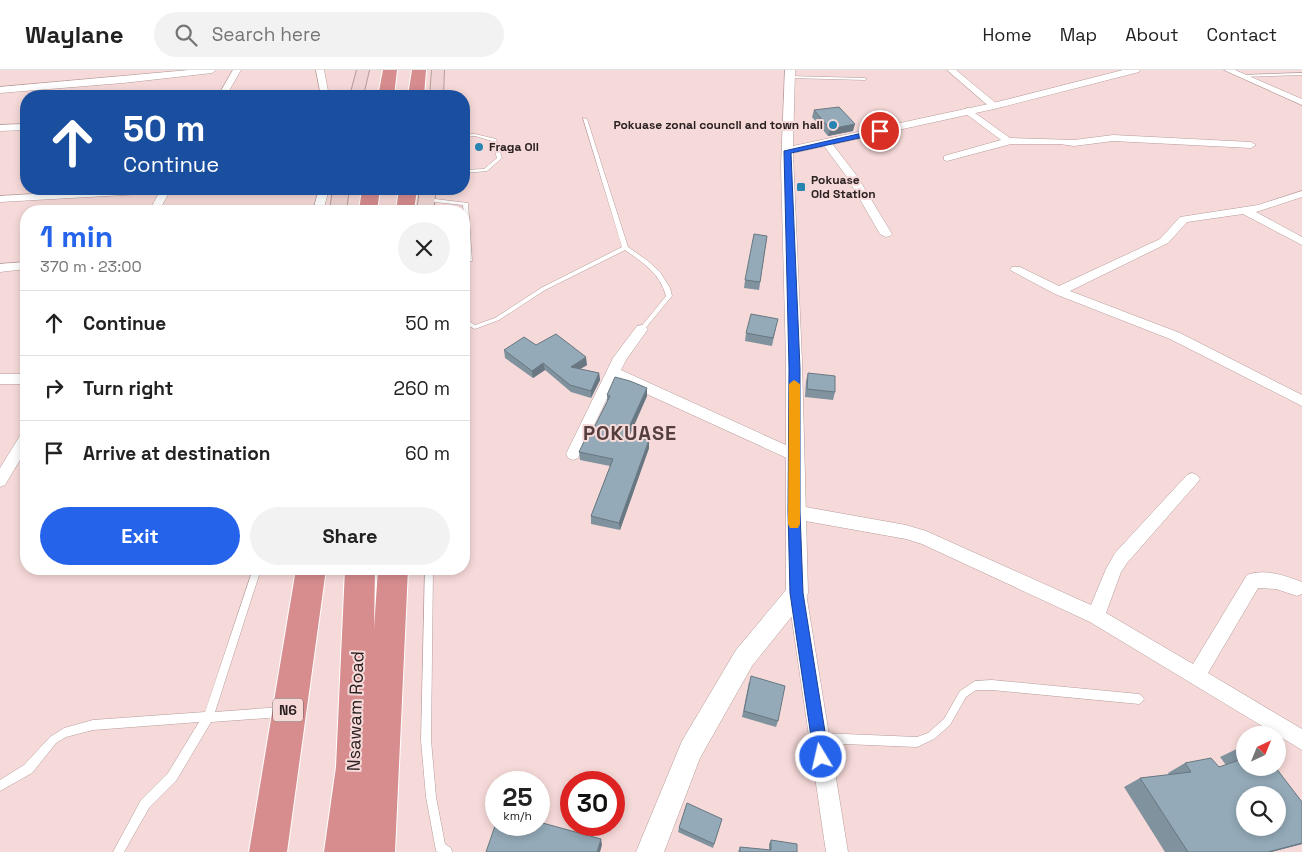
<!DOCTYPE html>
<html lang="en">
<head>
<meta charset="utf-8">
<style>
	:root { --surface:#fff; --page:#f2f2f2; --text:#222; --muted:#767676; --line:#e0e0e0; --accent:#2563eb }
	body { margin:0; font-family:"Space Grotesk",sans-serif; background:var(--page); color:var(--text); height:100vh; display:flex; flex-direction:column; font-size:19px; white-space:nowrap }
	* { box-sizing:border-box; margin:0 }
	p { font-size:16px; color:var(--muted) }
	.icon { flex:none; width:28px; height:28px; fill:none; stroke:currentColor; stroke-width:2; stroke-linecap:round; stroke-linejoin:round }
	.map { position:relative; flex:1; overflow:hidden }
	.panel { position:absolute; left:20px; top:135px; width:450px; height:370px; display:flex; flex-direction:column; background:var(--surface); border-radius:20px; box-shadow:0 2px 8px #0003 }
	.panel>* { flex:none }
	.guide { position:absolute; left:20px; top:20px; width:450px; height:105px; border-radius:20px; box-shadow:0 2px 8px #0003; background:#1a4fa0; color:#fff; overflow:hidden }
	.needle { width:32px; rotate:43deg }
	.controls { position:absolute; left:1236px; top:656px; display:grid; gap:10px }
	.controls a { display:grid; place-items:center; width:50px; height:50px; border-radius:50%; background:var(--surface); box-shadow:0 2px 8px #0003; font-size:25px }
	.speed { position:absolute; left:485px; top:701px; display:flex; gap:10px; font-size:25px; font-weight:700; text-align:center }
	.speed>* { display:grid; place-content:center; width:65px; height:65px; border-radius:50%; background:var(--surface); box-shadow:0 2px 8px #0003; line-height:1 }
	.speed small { font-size:12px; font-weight:400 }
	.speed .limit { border:8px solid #d22; background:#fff; color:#111 }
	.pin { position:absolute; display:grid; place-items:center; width:42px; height:42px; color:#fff; margin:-21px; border:2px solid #fff; border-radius:50%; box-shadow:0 1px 5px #0007 }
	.me { position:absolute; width:55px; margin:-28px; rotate:351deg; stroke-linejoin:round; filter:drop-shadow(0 0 4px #0008) }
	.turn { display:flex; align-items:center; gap:18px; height:105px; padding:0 20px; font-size:22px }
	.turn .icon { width:65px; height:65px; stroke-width:2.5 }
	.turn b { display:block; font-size:35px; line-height:42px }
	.round { display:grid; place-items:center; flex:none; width:52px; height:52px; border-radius:26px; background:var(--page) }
	.overview { display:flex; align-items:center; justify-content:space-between; height:85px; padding:0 20px }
	h1 { font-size:30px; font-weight:600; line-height:38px; color:var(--accent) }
	.cta { display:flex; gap:10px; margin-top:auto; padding:10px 20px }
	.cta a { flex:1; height:58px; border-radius:30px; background:var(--accent); color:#fff; font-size:20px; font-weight:600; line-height:58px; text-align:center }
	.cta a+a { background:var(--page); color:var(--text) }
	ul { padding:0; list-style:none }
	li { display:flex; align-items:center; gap:15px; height:65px; padding:0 20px; border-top:1px solid var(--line) }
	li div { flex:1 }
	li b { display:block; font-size:19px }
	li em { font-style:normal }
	header { display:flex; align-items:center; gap:30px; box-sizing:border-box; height:70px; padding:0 25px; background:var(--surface); border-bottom:1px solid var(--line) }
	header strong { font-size:24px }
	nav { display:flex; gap:28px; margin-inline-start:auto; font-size:18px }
	.search { width:350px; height:45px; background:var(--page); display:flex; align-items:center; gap:12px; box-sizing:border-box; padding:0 18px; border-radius:28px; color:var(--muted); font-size:19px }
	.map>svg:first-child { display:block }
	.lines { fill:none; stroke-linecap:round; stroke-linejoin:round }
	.service-casing { stroke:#b69c9b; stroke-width:1 }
	.minor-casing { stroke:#b69c9b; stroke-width:1 }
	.tertiary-casing { stroke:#b69c9b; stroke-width:1 }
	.secondary-casing { stroke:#b69c9b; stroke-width:2 }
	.trunk-casing { stroke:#fff; stroke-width:2 }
	.service { fill:#fff; fill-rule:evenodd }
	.minor { fill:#fff; fill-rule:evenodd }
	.tertiary { fill:#fff; fill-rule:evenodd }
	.secondary { fill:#f0d4d4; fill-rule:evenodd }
	.trunk { fill:#d78c8e; fill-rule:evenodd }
	.wall { fill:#7f929e }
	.shaded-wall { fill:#687781 }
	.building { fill:#94aab8; stroke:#687781; fill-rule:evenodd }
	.route { fill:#2563eb; stroke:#184099 }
	.slow { fill:#f59e0b }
	.poi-dot { fill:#2884b1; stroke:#f6dad9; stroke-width:2 }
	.labels { text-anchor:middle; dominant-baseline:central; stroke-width:4; stroke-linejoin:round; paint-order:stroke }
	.far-poi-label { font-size:12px; font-weight:bold; fill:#2b2121; stroke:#f6dad9; text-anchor:start }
	.shield { fill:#f6dad9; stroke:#685858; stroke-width:1 }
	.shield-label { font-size:14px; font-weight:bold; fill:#2b2121 }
	.near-street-label { font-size:18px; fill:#2b2121; stroke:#f6dad9 }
	.district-label { font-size:20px; font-weight:bold; letter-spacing:1px; fill:#553f3e; stroke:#f6dad9 }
</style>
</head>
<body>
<header>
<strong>Waylane</strong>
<div class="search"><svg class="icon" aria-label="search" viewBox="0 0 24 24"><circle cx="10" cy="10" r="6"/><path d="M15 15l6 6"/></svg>Search here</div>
<nav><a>Home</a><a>Map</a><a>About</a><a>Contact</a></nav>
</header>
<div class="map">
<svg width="1302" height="782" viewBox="0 0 1302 782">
	<rect width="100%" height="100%" fill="#f6dad9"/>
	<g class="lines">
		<g class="service-casing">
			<g id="service">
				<polygon points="1302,3 1302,5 1241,7 1239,6 1241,5"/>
				<polygon points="788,6 865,8 867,9 865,10 790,8 788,8"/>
				<path d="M583 48 587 49 628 177 648 191 660 202 670 218 672 226 644 260H640V258L666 226C660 203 643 193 625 180L545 220 499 250 475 259 464 254V245L467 247V250L475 255 495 248 541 218 622 177Z"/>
				<polygon points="475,64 496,69 502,88 487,101 464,103 464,100 484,99 497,88 492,71 475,66 464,67 464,65"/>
				<polygon points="427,128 468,133 472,191 464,192 464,188 467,188 463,135 425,131 425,129"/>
				<polygon points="253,499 261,499 215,642 281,637 284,639 286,642 284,645 281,647 211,652 176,711 149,738 124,782 113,782 141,730 168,703 199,652 93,660 66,667 56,673 32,703 0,721 0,710 24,695 50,667 64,658 93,650 205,642"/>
				<polygon points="425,499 433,499 431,670 436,727 445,774 451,778 452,782 438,782 436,781 426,727 421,670"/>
				<polygon points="992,610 1139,624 1142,626 1144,629 1142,632 1139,634 992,620 976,620 966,627 950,655 934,669 917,677 820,673 817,671 815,668 817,665 820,663 917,667 928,663 944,649 960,621 975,611"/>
			</g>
		</g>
		<g class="minor-casing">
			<g id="minor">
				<polygon points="189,0 216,0 212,3 123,13 0,23 0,17"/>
				<polygon points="233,0 241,0 226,26 218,26"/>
				<polygon points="316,0 324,0 329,26 321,26"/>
				<polygon points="947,0 956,0 997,34 997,38 991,38"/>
				<polygon points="1224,0 1235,0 1302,29 1302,35"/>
				<polygon points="968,38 1010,68 1074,70 1113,65 1251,72 1256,75 1251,78 1113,71 1074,76 1060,74 1011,74 947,91 944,90 944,86 1001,70 965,43 965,39"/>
				<polygon points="26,54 26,60 0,61 0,55"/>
				<polygon points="827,70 830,71 857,106 892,164 890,166 886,167 880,164 847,107 822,73"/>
				<polygon points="118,119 171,119 159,141 149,141 159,123 0,132 0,126"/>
				<polygon points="319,119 329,119 323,141 313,141"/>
				<polygon points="1302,121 1302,127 1256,142 1302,167 1302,175 1243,144 1187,152 1168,173 1070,221 1180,263 1302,325 1302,336 1170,269 1055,224 1010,200 1012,197 1020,197 1059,216 1160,169 1180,147 1258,135"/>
				<polygon points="26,192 26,199 0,202 0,194"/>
				<polygon points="642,255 648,259 626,290 621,300 799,381 801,385 799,389 794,391 789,389 616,310 578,388 573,390 568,388 566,384 613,288 637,256"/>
				<rect x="0" y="304" width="26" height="10"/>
				<polygon points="26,363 26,380 5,415 0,417 0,398 21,364"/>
				<path d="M1192 403 1197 405 1200 409 1197 413 1127 493 1121 502 1106 543 1193 594 1247 505C1265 498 1285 506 1302 512V524L1297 526 1276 519 1258 518 1208 603 1302 659V680L1090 552 922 474 906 469 794 449 788 447 786 442 788 437 794 435 906 455 926 461 1091 535 1106 499 1115 483 1187 405Z"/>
				<polygon points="797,515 803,518 806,523 848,782 826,782 788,523 791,518"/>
			</g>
		</g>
		<g class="tertiary-casing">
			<polygon id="tertiary" points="785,0 795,0 793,76 993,33 1123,0 1140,0 1139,2 994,39 793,83 802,291 808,523 805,530 752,596 700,688 664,782 636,782 682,671 736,580 786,520 786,291 781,96"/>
		</g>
		<g class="secondary-casing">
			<g id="secondary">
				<polygon points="357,0 369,0 363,26 350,26"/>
				<polygon points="432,0 444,0 443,26 430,26"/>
				<polygon points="333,119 349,119 346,141 330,141"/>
				<polygon points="420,119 436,119 433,141 417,141"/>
			</g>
		</g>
		<g class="trunk-casing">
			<g id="trunk">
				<polygon points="383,0 397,0 394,26 378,26"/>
				<polygon points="412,0 426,0 424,26 408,26"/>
				<polygon points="362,119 380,119 377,141 359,141"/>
				<polygon points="399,119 417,119 414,141 396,141"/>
				<polygon points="296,499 326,499 287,782 249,782"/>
				<polygon points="345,499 375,499 374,559 378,499 408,499 395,782 324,782 336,697"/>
			</g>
		</g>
		<use href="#service" class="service"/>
		<use href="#minor" class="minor"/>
		<use href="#tertiary" class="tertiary"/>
		<use href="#secondary" class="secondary"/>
		<use href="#trunk" class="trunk"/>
	</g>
	<g class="wall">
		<polygon points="814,40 853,61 828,66 812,47"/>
		<polygon points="767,166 759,220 744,218 745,210"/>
		<polygon points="776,257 772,276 745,271 746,263"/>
		<polygon points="536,275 587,295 580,299 599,303 600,310 591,328 571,322 545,300 533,308 505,288 504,280"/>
		<polygon points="808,303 835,322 833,330 805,327 806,311"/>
		<polygon points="647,318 647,326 629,366 649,370 649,378 620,460 591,454 591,446 610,396 580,390 579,382 593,360 607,332 607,325"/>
		<polygon points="749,612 778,651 776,657 742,647"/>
		<polygon points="1245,675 1245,698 1302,774 1271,782 1165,782 1124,717 1140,708 1169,705 1168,703 1185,693 1219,697 1226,695 1220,687"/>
		<polygon points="722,749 713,778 678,762 679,758"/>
		<polygon points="771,770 797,782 738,782 740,777 769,780 769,774"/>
	</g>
	<g class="shaded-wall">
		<polygon points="855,54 853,61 828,66 830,59"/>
		<polygon points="586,287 587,295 572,304 571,297"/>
		<polygon points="543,293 545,300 533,308 532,301"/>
		<polygon points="599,303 600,310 591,328 591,321"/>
		<polygon points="647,318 647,326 626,374 625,366"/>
		<polygon points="649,370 649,378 620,460 619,453"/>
		<polygon points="601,769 602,775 600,782 597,782"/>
		<polygon points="1302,773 1302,774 1271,782 1268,782"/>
	</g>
	<g class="building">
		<polygon points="839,37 855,54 830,59 814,40"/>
		<polygon points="754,164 767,166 760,212 745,210"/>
		<polygon points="751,244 778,249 773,268 746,263"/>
		<polygon points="556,264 586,287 571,297 599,303 591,321 570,315 543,293 532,301 504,280 524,267 536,275"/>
		<polygon points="808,303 835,306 835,322 807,319"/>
		<polygon points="615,307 630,311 647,318 625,366 649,370 619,453 591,446 613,389 579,382 590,359 593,360 610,326 607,325"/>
		<polygon points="751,606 785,616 778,651 744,641"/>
		<polygon points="1245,675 1245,685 1240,677"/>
		<path d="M1211 688 1219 697 1245 688V698H1276L1302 732V773L1268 782H1188L1140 708 1191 702 1185 693ZM1245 725H1278V758H1245Z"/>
		<polygon points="687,733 722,749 714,774 679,758"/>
		<polygon points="539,752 601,769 597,782 486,782 496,753 496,755 539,755"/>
		<polygon points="771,770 797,774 797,782 740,782 740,777 771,780"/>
	</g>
	<polygon class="route" points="880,59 882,60 882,63 791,83 800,299 800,442 803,523 829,687 827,692 821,694 816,692 814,687 790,523 788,442 789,299 784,81"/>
	<polygon class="slow" points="794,310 800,314 800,454 798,458 790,458 788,454 789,314"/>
	<g class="poi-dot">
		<circle cx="833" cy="55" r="5"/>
		<circle cx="479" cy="77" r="5"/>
		<rect x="796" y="112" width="10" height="10" rx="2.5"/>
	</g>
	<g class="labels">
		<g class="far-poi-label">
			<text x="823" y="55" text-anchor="end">Pokuase zonal council and town hall</text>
			<text x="489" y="77">Fraga Oil</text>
			<text x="811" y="110">Pokuase<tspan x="811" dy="14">Old Station</tspan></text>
		</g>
		<rect class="shield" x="273" y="628.5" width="30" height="23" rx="4"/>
		<g class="shield-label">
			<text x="288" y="640">N6</text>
		</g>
		<g class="near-street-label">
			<text transform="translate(355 641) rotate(-88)">Nsawam Road</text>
		</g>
		<g class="district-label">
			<text x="630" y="363">POKUASE</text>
		</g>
	</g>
</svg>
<div class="controls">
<a><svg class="needle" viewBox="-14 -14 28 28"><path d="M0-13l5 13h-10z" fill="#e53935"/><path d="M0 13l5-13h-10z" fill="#767676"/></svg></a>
<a><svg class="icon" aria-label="search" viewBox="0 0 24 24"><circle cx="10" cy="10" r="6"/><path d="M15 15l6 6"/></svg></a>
</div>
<div class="speed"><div>25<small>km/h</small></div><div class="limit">30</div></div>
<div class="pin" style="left:880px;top:61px;background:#d93025"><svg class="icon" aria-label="arrive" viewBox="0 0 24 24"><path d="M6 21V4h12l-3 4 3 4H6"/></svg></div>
<svg class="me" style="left:821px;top:687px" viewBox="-20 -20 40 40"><circle r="17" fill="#2563eb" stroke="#fff" stroke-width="3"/><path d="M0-11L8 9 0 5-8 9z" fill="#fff"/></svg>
<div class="guide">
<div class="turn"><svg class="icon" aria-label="ahead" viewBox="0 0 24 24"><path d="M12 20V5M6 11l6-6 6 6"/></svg><div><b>50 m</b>Continue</div></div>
</div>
<section class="panel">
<div class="overview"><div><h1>1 min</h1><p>370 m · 23:00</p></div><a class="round"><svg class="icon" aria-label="close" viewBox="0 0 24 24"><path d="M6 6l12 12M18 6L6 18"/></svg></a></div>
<ul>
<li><svg class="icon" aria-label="ahead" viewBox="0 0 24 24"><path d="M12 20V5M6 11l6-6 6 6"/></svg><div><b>Continue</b></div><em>50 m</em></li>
<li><svg class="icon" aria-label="right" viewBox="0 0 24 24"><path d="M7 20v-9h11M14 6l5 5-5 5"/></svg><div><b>Turn right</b></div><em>260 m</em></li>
<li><svg class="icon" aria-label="arrive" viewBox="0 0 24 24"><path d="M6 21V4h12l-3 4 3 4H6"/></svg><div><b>Arrive at destination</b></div><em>60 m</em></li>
</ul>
<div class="cta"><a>Exit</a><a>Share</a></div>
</section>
</div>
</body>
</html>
